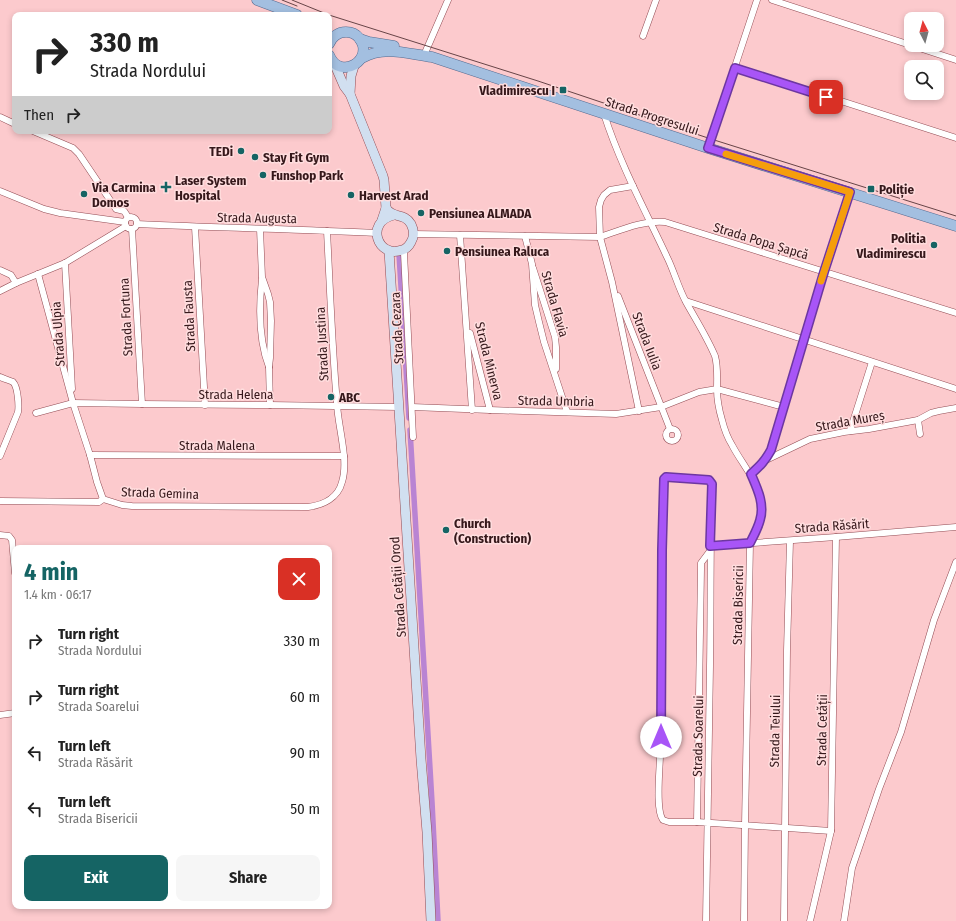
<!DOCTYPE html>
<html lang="en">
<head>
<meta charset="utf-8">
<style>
	:root { --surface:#fff; --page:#f6f6f6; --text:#222; --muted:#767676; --accent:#156464 }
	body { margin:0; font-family:"Fira Sans Condensed",sans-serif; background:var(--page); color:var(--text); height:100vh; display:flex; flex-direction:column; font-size:15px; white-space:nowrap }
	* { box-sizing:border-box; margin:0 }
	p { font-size:13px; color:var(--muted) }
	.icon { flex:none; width:22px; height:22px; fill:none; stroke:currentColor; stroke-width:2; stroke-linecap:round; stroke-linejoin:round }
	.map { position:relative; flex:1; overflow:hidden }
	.sheet { position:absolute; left:12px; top:545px; width:320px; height:364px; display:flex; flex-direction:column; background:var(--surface); border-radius:8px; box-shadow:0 2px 6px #0003 }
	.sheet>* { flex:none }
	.top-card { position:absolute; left:12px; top:12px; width:320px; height:122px; border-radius:8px; box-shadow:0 2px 6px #0003; background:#fff; color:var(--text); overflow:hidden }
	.needle { width:26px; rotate:354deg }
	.buttons { position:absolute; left:904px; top:12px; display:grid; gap:8px }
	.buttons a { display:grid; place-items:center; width:40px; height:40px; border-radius:8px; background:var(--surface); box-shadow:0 2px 6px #0003; font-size:20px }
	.pin { position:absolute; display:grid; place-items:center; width:34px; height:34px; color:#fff; margin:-17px; border-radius:8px; box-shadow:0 2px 6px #0006 }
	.me { position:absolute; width:44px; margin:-22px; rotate:0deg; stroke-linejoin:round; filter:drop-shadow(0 0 3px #0008) }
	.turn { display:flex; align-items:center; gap:14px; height:84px; padding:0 12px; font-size:18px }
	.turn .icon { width:52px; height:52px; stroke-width:2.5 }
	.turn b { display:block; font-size:28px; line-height:34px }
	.then { display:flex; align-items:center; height:38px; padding:0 12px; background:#0003; gap:8px; font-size:15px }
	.round { display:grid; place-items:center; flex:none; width:42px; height:42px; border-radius:8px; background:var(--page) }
	.summary { display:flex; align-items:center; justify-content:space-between; height:68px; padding:0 12px }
	h1 { font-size:24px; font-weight:700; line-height:30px; color:var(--accent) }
	.action { display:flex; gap:8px; margin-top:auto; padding:8px 12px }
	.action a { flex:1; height:46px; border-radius:8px; background:var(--accent); color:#fff; font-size:16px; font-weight:700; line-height:46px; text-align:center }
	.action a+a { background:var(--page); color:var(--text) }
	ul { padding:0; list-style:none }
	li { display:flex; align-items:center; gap:12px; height:56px; padding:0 12px }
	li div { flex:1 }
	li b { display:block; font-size:15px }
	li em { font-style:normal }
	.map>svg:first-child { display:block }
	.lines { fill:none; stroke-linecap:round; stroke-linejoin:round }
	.canal { stroke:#b984d3; stroke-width:5.5 }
	.street-casing { stroke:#934c54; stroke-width:7 }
	.secondary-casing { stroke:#934c54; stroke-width:10 }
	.primary-casing { stroke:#55698e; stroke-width:11 }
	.street { stroke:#fff; stroke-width:6 }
	.secondary { stroke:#d1dff0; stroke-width:9 }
	.primary { stroke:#a3bfe0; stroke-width:10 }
	.tram { stroke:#674447; stroke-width:1 }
	.route-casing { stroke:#6d37a1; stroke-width:10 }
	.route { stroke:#a855f7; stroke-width:7 }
	.slow { stroke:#f59e0b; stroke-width:7 }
	.poi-dot { fill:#156464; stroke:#ffddde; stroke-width:1.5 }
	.labels { text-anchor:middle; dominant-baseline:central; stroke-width:3; stroke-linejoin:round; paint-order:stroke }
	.poi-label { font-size:13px; font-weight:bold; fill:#36181b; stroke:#ffddde; text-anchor:start }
	.street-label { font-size:13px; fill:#36181b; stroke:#ffddde }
</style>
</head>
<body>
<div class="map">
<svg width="956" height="921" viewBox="0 0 956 921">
	<rect width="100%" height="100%" fill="#fccacd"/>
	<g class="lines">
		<g class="canal">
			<polyline points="399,254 409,418"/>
			<polyline points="410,430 432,802 438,921"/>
		</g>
		<g class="street-casing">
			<g id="street">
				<polyline points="772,0 956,60"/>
				<polyline points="643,36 656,0"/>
				<polyline points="425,53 448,0"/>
				<polyline points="735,67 956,138"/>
				<path d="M604 114C620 164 645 210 667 257 674 271 678 287 686 302 696 320 707 337 715 356 718 367 717 378 717 389 717 400 719 410 722 420 724 428 727 437 732 445 744 468 764 487 761 514 761 524 754 534 750 543L745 826 744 921"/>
				<polyline points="0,117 15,124"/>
				<polyline points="33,131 73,148 79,154 116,209 124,211 128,217"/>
				<polyline points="708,148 757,0"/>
				<polyline points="633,186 610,190 604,195 601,200 599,207 600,237 612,282 639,411"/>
				<polyline points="0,191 44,209 60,213 125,222"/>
				<circle cx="131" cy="223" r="6"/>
				<path d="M137 224C217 228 297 229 377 233"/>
				<polyline points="195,227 205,405"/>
				<polyline points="132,229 142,404"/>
				<polyline points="260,229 262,277 268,294 270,302 271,321 270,358 269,367 270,405"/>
				<path d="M413 234 600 237C621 230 643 220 665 222L956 313"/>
				<polyline points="460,235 472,410"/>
				<polyline points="525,236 532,264 535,305 539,322 544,342 567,412"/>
				<polyline points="405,249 404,253 413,437"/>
				<polyline points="65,263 72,389"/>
				<polyline points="533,268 555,337 556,347 556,369"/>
				<polyline points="0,270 11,275 16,283"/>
				<polyline points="38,274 73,403 90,455 97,482 103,499"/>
				<path d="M262 279C259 306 259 341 269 367"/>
				<polyline points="0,291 16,283 65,263 126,226"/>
				<polyline points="618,296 670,429"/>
				<polyline points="686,301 956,389"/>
				<polyline points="470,333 490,410"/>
				<path d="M0 377C4 379 9 380 13 382 18 387 19 406 18 412L0 456"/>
				<polyline points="412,407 490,410 616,414 661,407 699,392 717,389 784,407"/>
				<polyline points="36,413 73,403 142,404 270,405 399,407"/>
				<polyline points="918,420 920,434"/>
				<circle cx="672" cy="435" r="6"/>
				<polyline points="850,431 872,362"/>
				<polyline points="90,455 344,456"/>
				<polyline points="766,460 810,439 844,432 869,429 918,420 931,413 939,411 956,408"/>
				<polyline points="751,474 766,460 771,450 824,272 850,192"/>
				<path d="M103 499 122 505 132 506 308 507C323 505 338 498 342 482 349 460 338 427 337 404 332 346 330 288 327 231"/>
				<polyline points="0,501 99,502 103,499"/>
				<polyline points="0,535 9,536 12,540 15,573"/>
				<polyline points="711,546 836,537 956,527"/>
				<polyline points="0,715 15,713"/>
				<polyline points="697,822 701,569 701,563 710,551"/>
				<path d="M706 921C707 836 709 751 710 666 711 605 710 545 712 484L711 481 707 479 666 477 664 479C663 532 662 584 661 637 660 676 661 716 660 755 660 769 655 810 663 820L669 822H697L831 831"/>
				<polyline points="784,921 787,650 790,541"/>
				<polyline points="810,921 831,831 836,537"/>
				<polyline points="844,921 852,868 879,789 901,732 934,620 956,562"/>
			</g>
		</g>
		<g class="secondary-casing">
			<g id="secondary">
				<polyline points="334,63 344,86 350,94 383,176 384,180 386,208 382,220"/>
				<polyline points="350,94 351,76 354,66"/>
				<path d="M386 208C392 219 404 212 411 224 414 230 414 237 411 242 409 246 406 249 402 250 378 259 364 222 394 215"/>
				<polyline points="389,251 421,759 427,832 431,921"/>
			</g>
		</g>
		<g class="primary-casing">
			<g id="primary">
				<polyline points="257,0 297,15"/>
				<polyline points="360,39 369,42 394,46"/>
				<path d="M329 44C332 37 338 32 346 32 351 32 356 34 359 38 376 59 340 82 329 55"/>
				<path d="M362 58C384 45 408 54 432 57L708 148 956 226"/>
			</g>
		</g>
		<use href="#street" class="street"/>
		<use href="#secondary" class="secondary"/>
		<use href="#primary" class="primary"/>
		<g class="tram">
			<polyline points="282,0 297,6"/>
			<polyline points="292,0 329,15 538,81 711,139 956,216"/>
		</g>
	</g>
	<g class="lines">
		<g class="route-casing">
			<path id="route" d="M661 737 662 550 664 479 666 477 709 480 712 484 710 546 750 543C754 535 758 528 760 520 765 504 757 488 751 474 760 466 765 461 771 450L824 272 850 192 708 148 735 68 826 97"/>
		</g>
		<use href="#route" class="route"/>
		<polyline class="slow" points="726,154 850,192 821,281"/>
	</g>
	<g class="poi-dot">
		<rect x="559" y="86" width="8" height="8" rx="2"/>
		<circle cx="241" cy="151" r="4"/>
		<circle cx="255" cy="157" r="4"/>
		<circle cx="263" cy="175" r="4"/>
		<path d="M164 181h4v4h4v4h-4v4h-4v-4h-4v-4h4z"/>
		<rect x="867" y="185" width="8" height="8" rx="2"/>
		<circle cx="84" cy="194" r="4"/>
		<circle cx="351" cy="195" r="4"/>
		<circle cx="421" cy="213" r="4"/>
		<circle cx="934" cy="245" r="4"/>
		<circle cx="447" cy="251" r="4"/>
		<circle cx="331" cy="397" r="4"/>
		<circle cx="446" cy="530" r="4"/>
	</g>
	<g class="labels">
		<g class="poi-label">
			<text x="555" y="90" text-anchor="end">Vladimirescu I</text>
			<text x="233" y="151" text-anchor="end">TEDi</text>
			<text x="263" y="157">Stay Fit Gym</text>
			<text x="271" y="175">Funshop Park</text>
			<text x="175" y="180">Laser System<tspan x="175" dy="15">Hospital</tspan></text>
			<text x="92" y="187">Via Carmina<tspan x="92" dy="15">Domos</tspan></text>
			<text x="879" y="189">Poliție</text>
			<text x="359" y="195">Harvest Arad</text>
			<text x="429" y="213">Pensiunea ALMADA</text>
			<text x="926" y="238" text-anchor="end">Politia<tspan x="926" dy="15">Vladimirescu</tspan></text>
			<text x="455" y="251">Pensiunea Raluca</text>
			<text x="339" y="397">ABC</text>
			<text x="454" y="523">Church<tspan x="454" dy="15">(Construction)</tspan></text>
		</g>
		<g class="street-label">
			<text transform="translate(652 116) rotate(18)">Strada Progresului</text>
			<text transform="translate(257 218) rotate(1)">Strada Augusta</text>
			<text transform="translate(761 241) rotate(17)">Strada Popa Șapcă</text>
			<text transform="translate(555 304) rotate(74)">Strada Flavia</text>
			<text transform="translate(189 316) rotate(-93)">Strada Fausta</text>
			<text transform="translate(126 317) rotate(-93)">Strada Fortuna</text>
			<text transform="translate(397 328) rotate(-93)">Strada Cezara</text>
			<text transform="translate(58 334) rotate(-94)">Strada Ulpia</text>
			<text transform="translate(647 341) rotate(69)">Strada Iulia</text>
			<text transform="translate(322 344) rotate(-93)">Strada Justina</text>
			<text transform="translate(489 361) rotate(76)">Strada Minerva</text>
			<text x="236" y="394">Strada Helena</text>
			<text transform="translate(556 401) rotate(1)">Strada Umbria</text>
			<text transform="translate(850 421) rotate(-10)">Strada Mureș</text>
			<text x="217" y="445">Strada Malena</text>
			<text transform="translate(160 493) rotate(2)">Strada Gemina</text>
			<text transform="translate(832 526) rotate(-4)">Strada Răsărit</text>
			<text transform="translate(398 587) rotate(-94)">Strada Cetății Orod</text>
			<text transform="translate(738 605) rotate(-89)">Strada Bisericii</text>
			<text transform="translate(822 730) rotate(-89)">Strada Cetății</text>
			<text transform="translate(775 731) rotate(-89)">Strada Teiului</text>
			<text transform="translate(698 736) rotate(-89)">Strada Soarelui</text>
		</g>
	</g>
</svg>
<div class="buttons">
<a><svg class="needle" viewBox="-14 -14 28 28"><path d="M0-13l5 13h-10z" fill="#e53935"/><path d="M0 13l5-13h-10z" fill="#767676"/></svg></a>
<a><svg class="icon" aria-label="search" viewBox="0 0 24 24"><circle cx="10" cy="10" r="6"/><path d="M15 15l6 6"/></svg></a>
</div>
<div class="pin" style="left:826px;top:97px;background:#d93025"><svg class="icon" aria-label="arrive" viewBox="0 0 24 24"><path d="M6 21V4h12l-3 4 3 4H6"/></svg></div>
<svg class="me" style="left:661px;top:737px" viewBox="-20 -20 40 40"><circle r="19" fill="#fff"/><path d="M0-13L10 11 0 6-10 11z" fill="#a855f7"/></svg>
<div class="top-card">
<div class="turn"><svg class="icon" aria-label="right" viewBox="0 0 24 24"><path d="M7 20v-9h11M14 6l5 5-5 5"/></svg><div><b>330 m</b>Strada Nordului</div></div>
<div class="then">Then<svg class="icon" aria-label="right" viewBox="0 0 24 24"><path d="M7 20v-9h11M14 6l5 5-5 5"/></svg></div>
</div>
<section class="sheet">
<div class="summary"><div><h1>4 min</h1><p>1.4 km · 06:17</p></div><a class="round" style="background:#d93025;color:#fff"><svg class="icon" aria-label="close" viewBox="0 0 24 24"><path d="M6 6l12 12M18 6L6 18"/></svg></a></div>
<ul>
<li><svg class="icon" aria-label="right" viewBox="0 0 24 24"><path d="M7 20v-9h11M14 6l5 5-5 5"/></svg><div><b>Turn right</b><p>Strada Nordului</p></div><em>330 m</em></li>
<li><svg class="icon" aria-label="right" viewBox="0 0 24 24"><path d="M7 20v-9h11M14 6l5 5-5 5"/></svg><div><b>Turn right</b><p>Strada Soarelui</p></div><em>60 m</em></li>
<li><svg class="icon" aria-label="left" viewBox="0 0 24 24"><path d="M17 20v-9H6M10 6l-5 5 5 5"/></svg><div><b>Turn left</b><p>Strada Răsărit</p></div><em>90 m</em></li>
<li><svg class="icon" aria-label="left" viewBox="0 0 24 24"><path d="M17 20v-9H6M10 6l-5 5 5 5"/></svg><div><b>Turn left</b><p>Strada Bisericii</p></div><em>50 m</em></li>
</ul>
<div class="action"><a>Exit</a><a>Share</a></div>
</section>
</div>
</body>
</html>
